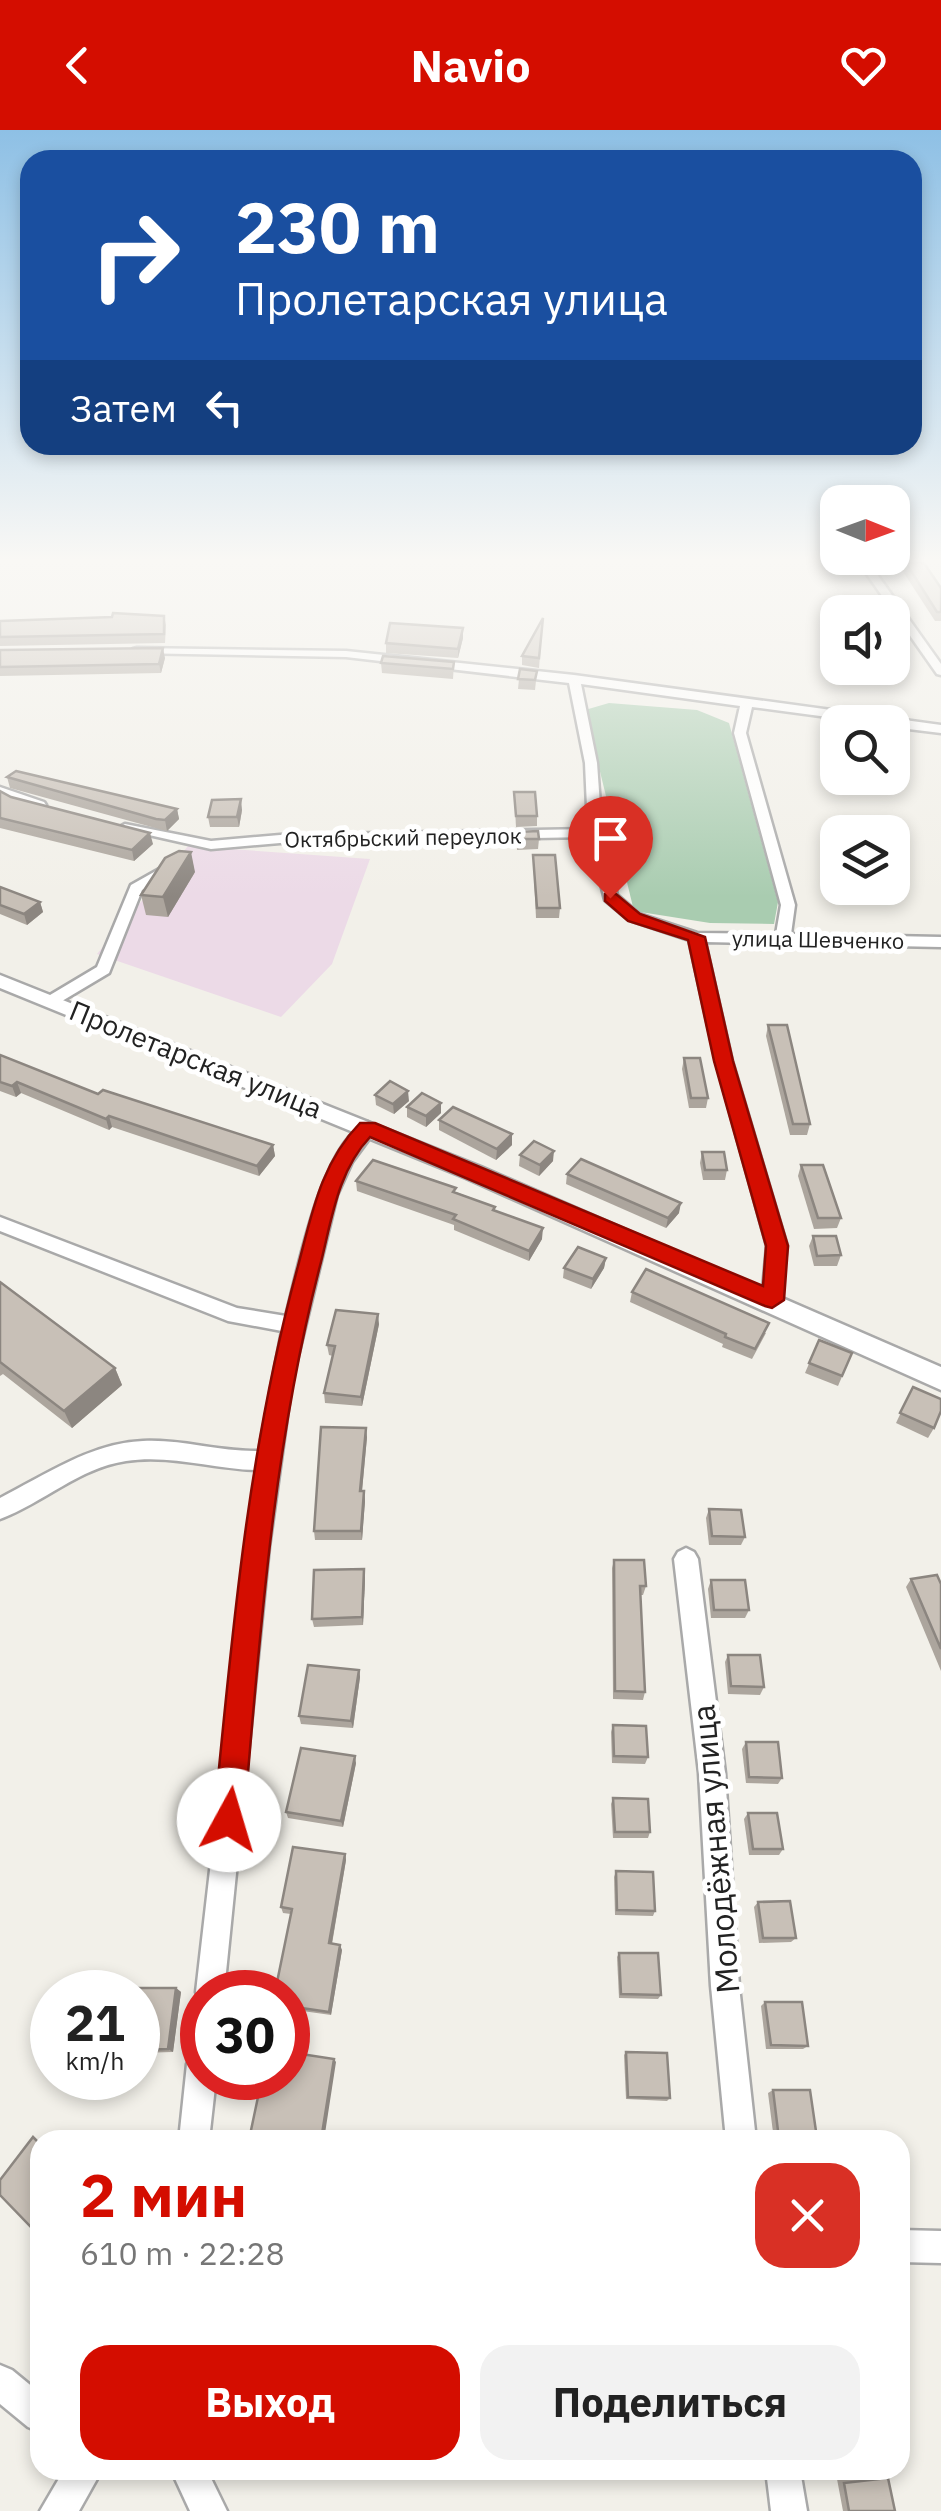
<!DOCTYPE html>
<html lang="ru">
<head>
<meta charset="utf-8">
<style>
	:root { --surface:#fff; --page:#f2f2f2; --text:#222; --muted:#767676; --accent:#d40d00 }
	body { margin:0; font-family:"IBM Plex Sans",sans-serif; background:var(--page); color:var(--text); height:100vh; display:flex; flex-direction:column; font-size:38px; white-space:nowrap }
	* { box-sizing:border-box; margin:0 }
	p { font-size:32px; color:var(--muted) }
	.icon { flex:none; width:55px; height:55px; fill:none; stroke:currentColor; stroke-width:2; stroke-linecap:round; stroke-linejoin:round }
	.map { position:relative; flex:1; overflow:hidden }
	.panel { position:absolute; left:30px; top:2000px; width:880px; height:350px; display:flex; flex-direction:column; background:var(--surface); border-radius:30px; box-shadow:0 5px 15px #0003 }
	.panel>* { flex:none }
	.top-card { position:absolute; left:20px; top:20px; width:902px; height:305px; border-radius:30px; box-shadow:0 5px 15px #0003; background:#1a4fa0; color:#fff; overflow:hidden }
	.needle { width:65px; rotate:91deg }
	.controls { position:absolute; left:820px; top:355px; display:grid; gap:20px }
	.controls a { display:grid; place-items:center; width:90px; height:90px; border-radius:20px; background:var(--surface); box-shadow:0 5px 15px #0003; font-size:50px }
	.speed { position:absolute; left:30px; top:1840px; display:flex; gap:20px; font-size:50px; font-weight:700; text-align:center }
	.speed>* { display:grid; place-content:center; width:130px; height:130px; border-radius:50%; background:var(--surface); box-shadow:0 5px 15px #0003; line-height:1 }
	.speed small { font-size:25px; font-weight:400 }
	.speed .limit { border:15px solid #d22; background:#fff; color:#111 }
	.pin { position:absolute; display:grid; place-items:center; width:85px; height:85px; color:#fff; margin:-102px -42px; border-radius:50% 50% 50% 0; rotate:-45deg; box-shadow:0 0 10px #0007 }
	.pin .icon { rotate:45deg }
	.me { position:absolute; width:110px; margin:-55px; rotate:6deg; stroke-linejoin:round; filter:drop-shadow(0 0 8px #0008) }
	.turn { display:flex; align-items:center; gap:35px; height:210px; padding:0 50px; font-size:45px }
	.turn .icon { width:130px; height:130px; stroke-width:2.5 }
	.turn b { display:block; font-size:70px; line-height:85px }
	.then { display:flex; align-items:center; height:95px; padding:0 50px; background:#0003; gap:20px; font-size:38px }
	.round { display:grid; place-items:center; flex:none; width:105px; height:105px; border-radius:30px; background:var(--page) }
	.summary { display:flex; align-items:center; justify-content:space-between; height:170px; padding:0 50px }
	h1 { font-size:60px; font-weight:700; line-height:75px; color:var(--accent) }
	.action { display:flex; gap:20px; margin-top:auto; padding:20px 50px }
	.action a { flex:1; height:115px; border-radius:30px; background:var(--accent); color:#fff; font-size:40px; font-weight:700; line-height:115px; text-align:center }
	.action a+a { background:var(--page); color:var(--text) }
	header { display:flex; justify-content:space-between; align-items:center; height:130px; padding:0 50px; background:var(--accent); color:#fff; font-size:45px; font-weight:700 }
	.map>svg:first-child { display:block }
	.industrial { fill:#ecdae7 }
	.cemetery { fill:#a9ccb0 }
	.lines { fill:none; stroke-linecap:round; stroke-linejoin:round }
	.minor-casing { stroke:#a9a9a9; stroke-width:5 }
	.tertiary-casing { stroke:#a9a9a9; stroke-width:5 }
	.minor { fill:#fff; fill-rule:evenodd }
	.tertiary { fill:#fff; fill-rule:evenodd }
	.wall { fill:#aca59d }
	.shaded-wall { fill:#8c8680 }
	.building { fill:#c8c0b7; stroke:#8c8680; stroke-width:2.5 }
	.route { fill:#d40d00; stroke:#8a0800; stroke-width:2.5 }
	.labels { text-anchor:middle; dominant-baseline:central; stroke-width:10; stroke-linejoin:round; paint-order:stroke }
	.far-street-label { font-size:22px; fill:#222; stroke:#fff }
	.street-label { font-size:28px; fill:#222; stroke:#fff }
	.near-street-label { font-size:32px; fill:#222; stroke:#fff }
</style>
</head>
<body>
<header><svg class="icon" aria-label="back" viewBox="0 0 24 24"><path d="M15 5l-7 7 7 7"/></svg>Navio<svg class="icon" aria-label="heart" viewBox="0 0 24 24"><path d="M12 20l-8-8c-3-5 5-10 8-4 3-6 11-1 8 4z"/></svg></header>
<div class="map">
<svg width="941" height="2381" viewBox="0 0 941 2381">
	<rect width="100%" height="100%" fill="#f2f0e9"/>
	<polygon class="industrial" points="188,716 370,729 332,834 281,887 97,824"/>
	<polygon class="cemetery" points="609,573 697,580 729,593 778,772 774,794 710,793 634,781 585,580"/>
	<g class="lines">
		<g class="minor-casing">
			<g id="minor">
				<polygon points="859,433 869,433 941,534 941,545 937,544"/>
				<path d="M137 518 346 521 574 545 941 595V603L892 597V592H865L752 577 746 603 795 775 791 804 941 807V817L705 812 732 931 787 1116 779 1175H765L762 1170 767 1116 716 931 689 810 629 790 605 770 589 707 280 713 211 719 118 698 125 694 211 711 280 705 588 699 585 633 569 553 346 527 133 523V519ZM581 554 740 576 734 603 781 775 776 804 697 803 639 784 617 765 602 703 597 633Z"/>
				<polygon points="0,657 44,672 46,675 39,679 0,665"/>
				<polygon points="170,733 182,736 142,760 109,843 57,874 45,874 45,868 97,837 131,755"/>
				<path d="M368 992 377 998 352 1032 337 1065 292 1251 269 1417 224 1862H202V1873L196 1862 256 1340C213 1339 169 1324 126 1331 79 1338 43 1373 0 1389V1368C45 1345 91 1313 143 1311 182 1309 220 1322 259 1321L282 1201 228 1191 0 1101V1087L237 1178 286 1186C298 1140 322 1011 368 992Z"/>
				<polygon points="686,1418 694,1422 698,1429 725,1643 739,1856 756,2010 726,2010 711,1856 699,1643 674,1429 678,1422"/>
				<polygon points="202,1919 202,1948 216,1948 209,2010 179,2010 187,1934 192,1924"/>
				<polygon points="900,2100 941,2101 941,2133 900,2132"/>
				<polygon points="0,2235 12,2240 40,2263 40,2302 28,2297 0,2274"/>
				<polygon points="64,2340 102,2340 79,2381 40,2381"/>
				<polygon points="171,2340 207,2340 227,2381 190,2381"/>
				<polygon points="766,2340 800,2340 807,2381 771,2381"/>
			</g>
		</g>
		<g class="tertiary-casing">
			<polygon id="tertiary" points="0,845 481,1037 941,1237 941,1260 466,1048 0,858"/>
		</g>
		<use href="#minor" class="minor"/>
		<use href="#tertiary" class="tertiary"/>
	</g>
	<g class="wall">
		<polygon points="903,433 924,433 941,458 941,491 935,491 902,440"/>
		<polygon points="164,486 166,495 165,513 0,516 0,491"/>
		<polygon points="543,488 539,538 522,535 522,526"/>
		<polygon points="463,508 458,528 386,523 386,513"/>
		<polygon points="0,520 165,528 161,543 0,546"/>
		<polygon points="454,532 453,549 382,543 381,533"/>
		<polygon points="520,539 536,551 535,560 518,559"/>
		<polygon points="7,647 177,679 179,689 167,701 159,699 10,658"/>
		<polygon points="0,661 11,667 153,714 134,731 0,698"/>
		<polygon points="514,662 537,686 537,696 516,697"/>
		<polygon points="242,680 239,697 210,697 208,687"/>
		<polygon points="517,702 539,709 538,719 517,720"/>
		<polygon points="533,725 560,778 559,788 536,788"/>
		<polygon points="195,742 168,787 146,785 141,765"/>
		<polygon points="0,757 40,772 43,782 27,795 0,784"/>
		<polygon points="768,895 810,994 807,1005 790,1005 766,906"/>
		<polygon points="0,925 98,964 273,1015 275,1026 259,1046 112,997 109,1000 21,963 16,967 0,961"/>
		<polygon points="684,928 708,968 706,978 689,978 682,939"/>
		<polygon points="375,965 409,971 394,984 376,975"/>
		<polygon points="441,973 441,983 426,997 407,987 407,977"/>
		<polygon points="439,990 512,1015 496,1030 439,1000"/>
		<polygon points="702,1022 727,1040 725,1050 703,1050 700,1033"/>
		<polygon points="520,1025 553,1031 539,1046 519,1036"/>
		<polygon points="801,1035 841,1088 837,1098 814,1099 798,1046"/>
		<polygon points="567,1044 679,1083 666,1098 566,1054"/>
		<polygon points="356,1051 456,1062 495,1077 495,1081 542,1109 529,1131 454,1100 454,1095 357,1061"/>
		<polygon points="813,1106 841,1125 837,1136 814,1136 809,1116"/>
		<polygon points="606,1128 604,1138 591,1159 563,1148 564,1138"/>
		<polygon points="0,1152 115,1238 122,1255 72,1298 3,1244 0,1246"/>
		<polygon points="632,1162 766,1203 752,1229 722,1217 723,1214 630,1172"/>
		<polygon points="379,1194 362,1276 325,1273 324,1263 333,1226 329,1225 327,1215"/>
		<polygon points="819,1210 852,1223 838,1256 805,1243"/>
		<polygon points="913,1257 934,1298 928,1308 896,1293"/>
		<polygon points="367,1307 362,1361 364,1361 365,1371 362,1410 315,1410 314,1401"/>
		<polygon points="709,1379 745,1407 741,1415 709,1415 706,1388"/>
		<polygon points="614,1430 646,1456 643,1465 640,1465 645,1562 643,1570 613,1569 612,1438"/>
		<polygon points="364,1439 365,1448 363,1495 314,1497 312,1489"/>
		<polygon points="911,1449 941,1454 941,1541 906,1457"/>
		<polygon points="711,1450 749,1480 745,1488 711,1488 708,1459"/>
		<polygon points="728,1525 764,1557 760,1565 728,1564 725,1532"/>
		<polygon points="359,1540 360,1547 353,1598 301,1594 299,1586"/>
		<polygon points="613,1595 648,1627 645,1634 612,1633 611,1602"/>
		<polygon points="746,1612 782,1648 778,1654 746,1653 742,1619"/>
		<polygon points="356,1633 343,1697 288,1688 286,1682"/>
		<polygon points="613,1668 650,1702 648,1708 613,1708 611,1674"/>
		<polygon points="748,1683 783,1719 779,1725 749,1725 744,1689"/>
		<polygon points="345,1724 346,1730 332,1814 342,1820 331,1885 288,1879 291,1784 283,1783 281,1777"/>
		<polygon points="616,1741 655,1781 653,1786 615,1785 614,1747"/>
		<polygon points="758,1772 796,1808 791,1812 759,1813 754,1777"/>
		<polygon points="619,1823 661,1865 658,1869 619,1868 617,1827"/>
		<polygon points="176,1858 181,1862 173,1922 138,1923 138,1862"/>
		<polygon points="765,1872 808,1916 803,1919 766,1919 761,1876"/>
		<polygon points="626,1922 670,1968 667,1971 626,1969 624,1925"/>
		<polygon points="773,1960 817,2008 812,2010 774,2010 768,1963"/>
		<polygon points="880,2344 888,2348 895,2381 843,2381 837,2349"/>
	</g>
	<g class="shaded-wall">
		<polygon points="463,498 463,508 458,528 458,519"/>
		<polygon points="163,518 165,528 161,543 159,534"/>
		<polygon points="241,669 242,680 239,697 237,687"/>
		<polygon points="177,679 179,689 167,701 165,690"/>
		<polygon points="150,703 153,714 134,731 132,720"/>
		<polygon points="191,722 195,742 168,787 163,767"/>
		<polygon points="40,772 43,782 27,795 24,784"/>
		<polygon points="17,952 21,963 16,967 12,956"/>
		<polygon points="408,961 409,971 394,984 393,974"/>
		<polygon points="441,973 441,983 426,997 426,986"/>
		<polygon points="109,986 112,997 109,1000 106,989"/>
		<polygon points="512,1004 512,1015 496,1030 497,1019"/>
		<polygon points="273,1015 275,1026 259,1046 257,1036"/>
		<polygon points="554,1021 553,1031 539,1046 540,1035"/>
		<polygon points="681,1073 679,1083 666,1098 668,1088"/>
		<polygon points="543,1098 542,1109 529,1131 529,1121"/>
		<polygon points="606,1128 604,1138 591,1159 593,1149"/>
		<polygon points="378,1184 379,1194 362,1276 361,1267"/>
		<polygon points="115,1238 122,1255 72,1298 64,1281"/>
		<polygon points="366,1298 367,1307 361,1371 360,1361"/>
		<polygon points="364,1361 365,1371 362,1410 361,1401"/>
		<polygon points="364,1439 365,1448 363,1495 362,1487"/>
		<polygon points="359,1540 360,1547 353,1598 351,1591"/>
		<polygon points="355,1626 356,1633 343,1697 341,1691"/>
		<polygon points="345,1724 346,1730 331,1818 329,1813"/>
		<polygon points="340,1815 342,1820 331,1885 329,1882"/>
		<polygon points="176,1858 181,1862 173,1922 168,1919"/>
		<polygon points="334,1929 336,1932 324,2010 321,2010"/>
		<polygon points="40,2086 39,2098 31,2097"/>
	</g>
	<g class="building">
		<polygon points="906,433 924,433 941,458 941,482 937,482"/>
		<polygon points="113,483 164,486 164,504 0,507 0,491 112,487"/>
		<polygon points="543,488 539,528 522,526"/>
		<polygon points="390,493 463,498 458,519 386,513"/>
		<polygon points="163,518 159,534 0,537 0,520"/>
		<polygon points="383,526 454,532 453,539 381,533"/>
		<polygon points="520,539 537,541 535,550 518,549"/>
		<polygon points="16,641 177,679 165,690 156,689 7,647"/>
		<polygon points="0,661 11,667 150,703 132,720 0,688"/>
		<polygon points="514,662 535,662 537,686 516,686"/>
		<polygon points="241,669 237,687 208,687 212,670"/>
		<polygon points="538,701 539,709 517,709 517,702"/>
		<polygon points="179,721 191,722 163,767 141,765 165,728"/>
		<polygon points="533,725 555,725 560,778 537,778"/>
		<polygon points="0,757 40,772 24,784 0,775"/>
		<polygon points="768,895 787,895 810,994 793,994"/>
		<polygon points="0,925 98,964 103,960 273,1015 257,1036 109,986 106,989 17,952 12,956 0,952"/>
		<polygon points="684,928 700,928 708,968 691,968"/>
		<polygon points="390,951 408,961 393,974 375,965"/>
		<polygon points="422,963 441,973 426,986 407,977"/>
		<polygon points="453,977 512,1004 497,1019 439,990"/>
		<polygon points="534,1011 554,1021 540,1035 520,1025"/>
		<polygon points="702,1022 724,1022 727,1040 705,1040"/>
		<polygon points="581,1029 681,1073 668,1088 567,1044"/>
		<polygon points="373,1030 456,1058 453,1062 495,1077 493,1080 543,1098 529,1121 453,1089 456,1085 356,1051"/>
		<polygon points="801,1035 823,1035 841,1088 818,1088"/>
		<polygon points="813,1106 836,1106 841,1125 817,1126"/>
		<polygon points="578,1117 606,1128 593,1149 564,1138"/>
		<polygon points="646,1139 769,1193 755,1219 725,1207 726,1204 632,1162"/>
		<polygon points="0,1152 115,1238 64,1281 0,1232"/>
		<polygon points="336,1180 378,1184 361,1267 324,1263 335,1216 327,1215"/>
		<polygon points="819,1210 852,1223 842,1246 809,1233"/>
		<polygon points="913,1257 941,1269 941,1281 934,1298 900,1283"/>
		<polygon points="321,1297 366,1298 360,1361 364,1361 361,1401 314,1401"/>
		<polygon points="709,1379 741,1380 745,1407 712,1406"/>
		<polygon points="614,1430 644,1430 646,1456 640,1456 645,1562 615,1561"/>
		<polygon points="364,1439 362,1487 312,1489 314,1440"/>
		<polygon points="937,1445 941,1454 941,1519 911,1449"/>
		<polygon points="711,1450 745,1450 749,1480 714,1480"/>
		<polygon points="728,1525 760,1525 764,1557 731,1556"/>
		<polygon points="308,1535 359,1540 351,1591 299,1586"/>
		<polygon points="613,1595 646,1596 648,1627 614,1626"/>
		<polygon points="746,1612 778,1612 782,1648 749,1647"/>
		<polygon points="301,1618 355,1626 341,1691 286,1682"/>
		<polygon points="613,1668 648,1669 650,1702 615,1702"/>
		<polygon points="748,1683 777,1683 783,1719 753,1719"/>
		<polygon points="293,1717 345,1724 329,1813 340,1815 329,1882 288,1876 288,1862 275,1862 292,1779 281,1777"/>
		<polygon points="616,1741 653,1742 655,1781 617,1780"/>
		<polygon points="790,1771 796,1808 763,1808 758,1772"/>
		<polygon points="619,1823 658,1823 661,1865 621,1864"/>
		<polygon points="126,1858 176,1858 168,1919 138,1920 138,1862 125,1862"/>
		<polygon points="765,1872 802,1872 808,1916 771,1915"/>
		<polygon points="288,1922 334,1929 321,2010 281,2010 250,2005 262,1948 288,1948"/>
		<polygon points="626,1922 667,1923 670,1968 628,1967"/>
		<polygon points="773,1960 810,1960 817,2008 779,2009"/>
		<polygon points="33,2007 40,2014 40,2086 31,2097 0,2065 0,2050"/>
		<polygon points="888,2348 895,2381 849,2381 844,2353"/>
	</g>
	<linearGradient id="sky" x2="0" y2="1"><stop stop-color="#8ec0e5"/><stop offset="0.56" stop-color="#f9f8f5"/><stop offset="1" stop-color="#f9f8f5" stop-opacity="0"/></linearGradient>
	<rect width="941" height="767" fill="url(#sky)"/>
	<path class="route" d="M605 764H616L640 784 705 807 733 931 788 1116 784 1170 772 1178 765 1176 370 1007C338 1041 332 1088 321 1132 273 1315 260 1503 244 1690L239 1701 229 1705 218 1701 214 1690C232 1504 248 1317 298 1136 312 1083 321 1033 360 993H375L763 1156 766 1116 714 931 688 810 628 791 605 771Z"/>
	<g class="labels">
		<g class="far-street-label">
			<text transform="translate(403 707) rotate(-1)">Октябрьский переулок</text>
			<text transform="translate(818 809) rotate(1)">улица Шевченко</text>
		</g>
		<g class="street-label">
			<text transform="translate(196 929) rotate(22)">Пролетарская улица</text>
		</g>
		<g class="near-street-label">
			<text transform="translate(715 1719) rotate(-95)">Молодёжная улица</text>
		</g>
	</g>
</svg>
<div class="controls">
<a><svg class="needle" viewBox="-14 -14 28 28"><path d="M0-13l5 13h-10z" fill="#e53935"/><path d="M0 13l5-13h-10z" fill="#767676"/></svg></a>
<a><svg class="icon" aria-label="sound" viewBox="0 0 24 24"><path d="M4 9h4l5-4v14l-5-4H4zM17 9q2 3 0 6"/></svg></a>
<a><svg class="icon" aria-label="search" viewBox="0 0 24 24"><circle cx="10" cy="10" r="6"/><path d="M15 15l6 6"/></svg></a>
<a><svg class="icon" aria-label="layers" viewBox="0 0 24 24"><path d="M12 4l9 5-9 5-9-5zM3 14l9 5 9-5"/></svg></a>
</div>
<div class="speed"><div>21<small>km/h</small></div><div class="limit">30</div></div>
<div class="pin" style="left:610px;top:768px;background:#d93025"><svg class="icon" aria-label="arrive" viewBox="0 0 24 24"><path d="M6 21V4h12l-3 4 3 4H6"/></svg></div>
<svg class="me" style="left:229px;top:1690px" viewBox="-20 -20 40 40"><circle r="19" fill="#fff"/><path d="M0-13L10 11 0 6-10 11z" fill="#d40d00"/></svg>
<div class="top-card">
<div class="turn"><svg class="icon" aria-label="right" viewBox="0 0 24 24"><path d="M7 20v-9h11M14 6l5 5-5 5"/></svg><div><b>230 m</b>Пролетарская улица</div></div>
<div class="then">Затем<svg class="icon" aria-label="left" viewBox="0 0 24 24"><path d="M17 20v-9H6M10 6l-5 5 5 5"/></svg></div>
</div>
<section class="panel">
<div class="summary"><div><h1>2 мин</h1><p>610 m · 22:28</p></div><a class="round" style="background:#d93025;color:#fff"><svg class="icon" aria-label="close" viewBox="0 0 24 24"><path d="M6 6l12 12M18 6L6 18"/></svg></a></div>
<div class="action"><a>Выход</a><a>Поделиться</a></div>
</section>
</div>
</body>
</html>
